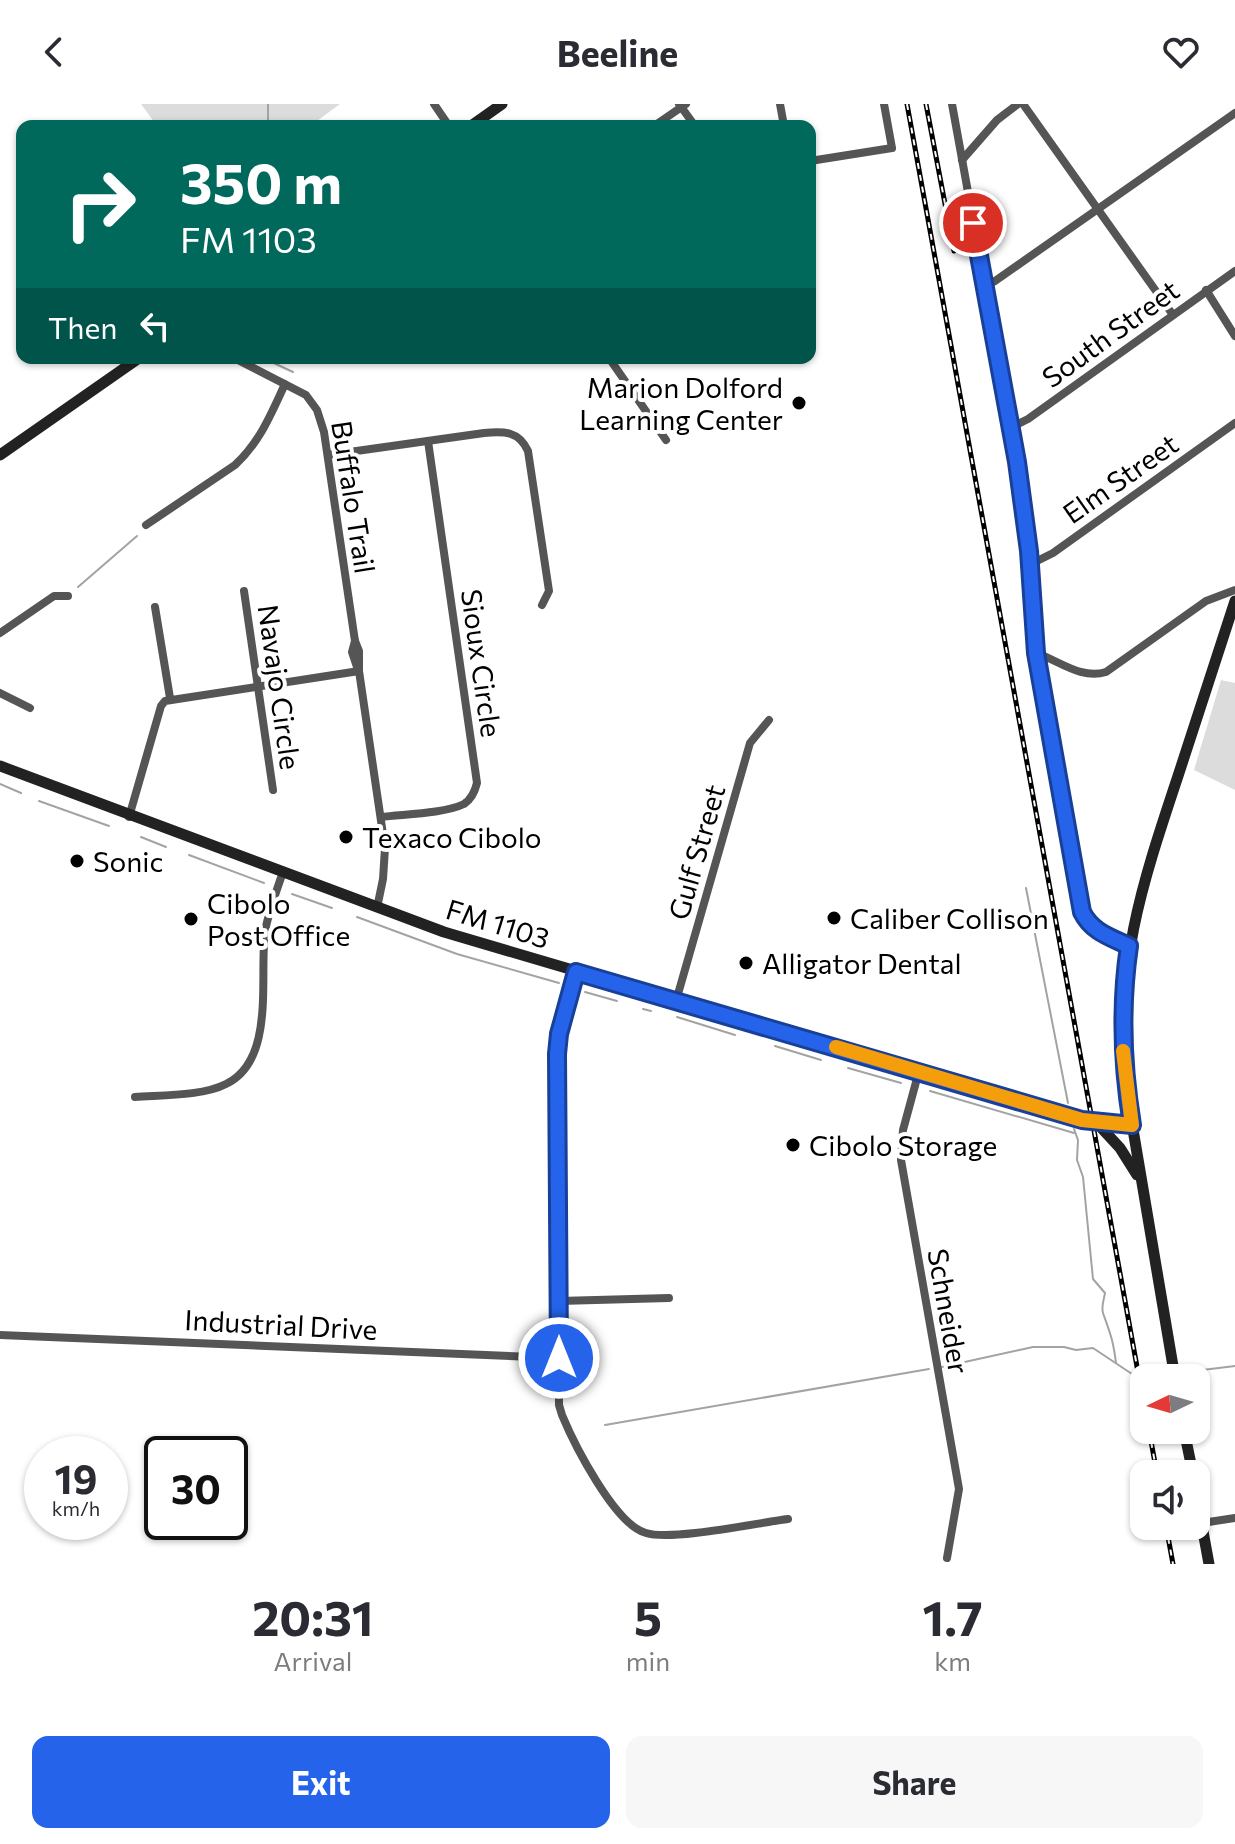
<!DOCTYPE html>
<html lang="en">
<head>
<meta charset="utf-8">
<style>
	:root { --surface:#fff; --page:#f7f7f7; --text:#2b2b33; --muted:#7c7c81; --accent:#2563eb }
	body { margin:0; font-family:Commissioner,sans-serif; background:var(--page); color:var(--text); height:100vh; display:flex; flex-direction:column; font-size:30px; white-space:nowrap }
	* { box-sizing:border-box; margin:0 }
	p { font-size:26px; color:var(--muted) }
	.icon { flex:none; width:44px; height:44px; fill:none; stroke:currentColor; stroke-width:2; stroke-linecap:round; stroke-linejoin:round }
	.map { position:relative; height:1460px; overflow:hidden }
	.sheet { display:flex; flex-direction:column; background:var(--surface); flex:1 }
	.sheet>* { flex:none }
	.hud { position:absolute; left:16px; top:16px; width:800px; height:244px; border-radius:16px; box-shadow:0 2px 6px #0004; background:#00695c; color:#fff; overflow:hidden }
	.needle { width:52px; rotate:265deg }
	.controls { position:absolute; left:1130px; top:1260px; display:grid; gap:16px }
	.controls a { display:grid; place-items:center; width:80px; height:80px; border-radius:16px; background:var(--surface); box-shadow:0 2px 6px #0004; font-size:40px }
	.speed { position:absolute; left:24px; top:1332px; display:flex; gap:16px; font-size:40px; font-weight:700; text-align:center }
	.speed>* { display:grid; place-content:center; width:104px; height:104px; border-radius:50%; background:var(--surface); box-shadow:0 2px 6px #0004; line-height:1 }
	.speed small { font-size:20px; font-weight:400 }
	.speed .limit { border:4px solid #111; border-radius:12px; background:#fff; color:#111 }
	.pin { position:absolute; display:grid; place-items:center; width:68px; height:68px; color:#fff; margin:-34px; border:4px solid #fff; border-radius:50%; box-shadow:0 2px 8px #0007 }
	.me { position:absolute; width:88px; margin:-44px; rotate:0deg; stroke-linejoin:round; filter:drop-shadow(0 0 6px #0008) }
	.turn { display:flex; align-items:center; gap:28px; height:168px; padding:0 32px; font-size:36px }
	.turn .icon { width:104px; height:104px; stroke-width:2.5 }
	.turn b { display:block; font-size:56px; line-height:68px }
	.then { display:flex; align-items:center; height:76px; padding:0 32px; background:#0003; gap:16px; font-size:30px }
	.eta { display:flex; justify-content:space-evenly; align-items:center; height:136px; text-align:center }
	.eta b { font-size:48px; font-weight:700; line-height:56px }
	.primary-button { display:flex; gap:16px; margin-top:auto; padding:16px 32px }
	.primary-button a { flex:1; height:92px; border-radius:16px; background:var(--accent); color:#fff; font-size:32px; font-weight:700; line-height:92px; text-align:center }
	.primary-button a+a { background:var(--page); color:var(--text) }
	header { display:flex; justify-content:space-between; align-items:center; height:104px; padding:0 32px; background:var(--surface); font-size:36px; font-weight:700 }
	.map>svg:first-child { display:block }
	.green { fill:#dcdcdc }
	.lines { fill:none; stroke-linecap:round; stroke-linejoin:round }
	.stream { stroke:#a3a3a3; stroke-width:2 }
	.street { stroke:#555; stroke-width:8 }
	.secondary { stroke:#222; stroke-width:11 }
	.rail-casing { stroke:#000; stroke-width:5 }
	.rail { stroke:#fff; stroke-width:2; stroke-dasharray:6; stroke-linecap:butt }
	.route-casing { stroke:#184099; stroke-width:20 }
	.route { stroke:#2563eb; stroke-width:14 }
	.slow { stroke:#f59e0b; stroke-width:14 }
	.poi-dot { fill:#000; stroke:#fff; stroke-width:3 }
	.labels { text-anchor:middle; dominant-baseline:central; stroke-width:8; stroke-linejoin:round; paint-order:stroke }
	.street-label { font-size:28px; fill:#000; stroke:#fff }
	.poi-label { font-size:28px; fill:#000; stroke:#fff; text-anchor:start }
</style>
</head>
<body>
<header><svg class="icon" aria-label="back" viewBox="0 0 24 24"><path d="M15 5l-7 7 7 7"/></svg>Beeline<svg class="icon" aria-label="heart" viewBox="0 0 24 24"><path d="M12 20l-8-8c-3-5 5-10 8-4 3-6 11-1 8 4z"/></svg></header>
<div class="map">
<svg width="1235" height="1460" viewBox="0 0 1235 1460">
	<rect width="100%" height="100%" fill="#fff"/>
	<g class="green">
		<polygon points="141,0 340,0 310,22 157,22"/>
		<polygon points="1221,576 1235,579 1235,686 1194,666"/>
	</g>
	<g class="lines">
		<g class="stream">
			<polyline points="268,0 268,22"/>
			<polyline points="263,254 293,268"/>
			<polyline points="78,483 137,432"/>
			<polyline points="0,680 21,689"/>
			<polyline points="39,697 109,722"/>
			<polyline points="141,733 166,743"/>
			<polyline points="189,751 264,779"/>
			<polyline points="1026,784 1068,999"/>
			<polyline points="292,790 332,804"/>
			<polyline points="357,813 457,850 559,879"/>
			<polyline points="585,888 617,897"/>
			<polyline points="643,905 651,907"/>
			<polyline points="677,913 735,931"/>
			<polyline points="775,942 821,956"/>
			<polyline points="848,964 901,979"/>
			<polyline points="930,987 1074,1029"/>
			<path d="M1074 1025 1078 1036 1077 1056 1083 1073 1093 1175 1105 1189C1104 1195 1101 1203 1103 1209 1110 1229 1113 1235 1116 1259"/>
			<polyline points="942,1263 1033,1243 1064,1243 1076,1246 1093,1244 1132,1270"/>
			<polyline points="1194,1267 1235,1262"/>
			<polyline points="605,1321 929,1265"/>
		</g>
		<g class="street">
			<polyline points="434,0 449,22"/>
			<polyline points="679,0 695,22"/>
			<polyline points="780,0 784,22"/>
			<path d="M952 0 1017 358 1029 447 1040 576 1082 808C1092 828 1110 833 1129 842"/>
			<polyline points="1023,0 1173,211"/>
			<polyline points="654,22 686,0"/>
			<polyline points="962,56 997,16 1018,0"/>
			<polyline points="810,57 892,44 884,0"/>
			<polyline points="984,182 995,177 1235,9"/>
			<polyline points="1206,186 1235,232"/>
			<polyline points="234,254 306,291 317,306 324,328 355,537 359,547 359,567 385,744 383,775 377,804"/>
			<polyline points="609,254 666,336"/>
			<polyline points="1010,324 1028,315 1235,167"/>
			<path d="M328 351 484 329C504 327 519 327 528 347L549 487 542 501"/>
			<path d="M146 421 235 361C260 338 271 310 285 280"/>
			<polyline points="1029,461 1053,449 1235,319"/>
			<polyline points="244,487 273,686"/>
			<polyline points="155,503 170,594"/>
			<polyline points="0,529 54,492 68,492"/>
			<polyline points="355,537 352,548 358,566"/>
			<path d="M1036 549C1058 556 1081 576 1106 568L1206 497 1235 486"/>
			<polyline points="0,589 30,604"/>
			<polyline points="129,713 161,602 165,597 359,567"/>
			<path d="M381 713C404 710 443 710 464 700 472 695 475 687 477 679L428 337"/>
			<path d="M576 868 562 918 557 950 559 1301 562 1311C574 1340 615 1421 646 1429 672 1437 757 1419 788 1415"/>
			<polyline points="676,897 750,639 769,616"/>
			<polyline points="919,967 903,1026 901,1056 959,1385 947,1454"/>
			<path d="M135 993C162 991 203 992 226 980 276 956 259 873 265 827 269 807 276 788 283 768"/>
			<polyline points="559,1197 669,1194"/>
			<polyline points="0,1231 559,1254"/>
			<polyline points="1202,1419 1235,1414"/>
		</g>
		<g class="secondary">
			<polyline points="471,22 502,0"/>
			<polyline points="0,351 139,254"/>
			<polyline points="0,662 444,828 1082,1016 1132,1021"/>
			<polyline points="1096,1018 1120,1044 1137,1071"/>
			<path d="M1175 1274 1126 984C1114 864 1141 783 1178 672 1197 614 1216 555 1235 497"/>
			<polyline points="1184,1326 1193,1370"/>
			<polyline points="1196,1389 1209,1460"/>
		</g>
		<g class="rail-casing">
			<g id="rail">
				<polyline points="907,0 1144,1301"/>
				<polyline points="926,0 954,147"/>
				<polyline points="1149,1326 1157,1370"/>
				<polyline points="1166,1422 1173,1460"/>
			</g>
		</g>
		<use href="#rail" class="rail"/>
	</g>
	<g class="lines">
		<g class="route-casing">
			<path id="route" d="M559 1254 557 950 559 930 576 868 1082 1016 1132 1021C1122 960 1120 903 1129 842 1110 833 1092 828 1082 808L1036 549 1029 447 1017 358 973 119"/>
		</g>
		<use href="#route" class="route"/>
		<polyline class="slow" points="836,943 1082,1016 1132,1021 1123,947"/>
	</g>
	<g class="poi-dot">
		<circle cx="799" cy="299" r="8"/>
		<circle cx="346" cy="733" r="8"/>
		<circle cx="77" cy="757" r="8"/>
		<circle cx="834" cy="814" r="8"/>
		<circle cx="191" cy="815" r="8"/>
		<circle cx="746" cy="859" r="8"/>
		<circle cx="793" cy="1041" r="8"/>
	</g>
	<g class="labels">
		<g class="street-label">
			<text transform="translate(1110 229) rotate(-36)">South Street</text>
			<text transform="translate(1120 374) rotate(-35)">Elm Street</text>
			<text transform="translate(354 393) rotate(81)">Buffalo Trail</text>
			<text transform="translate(482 559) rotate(82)">Sioux Circle</text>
			<text transform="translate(280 583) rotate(82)">Navajo Circle</text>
			<text transform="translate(696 748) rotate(-74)">Gulf Street</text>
			<text transform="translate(498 819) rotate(17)">FM 1103</text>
			<text transform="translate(949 1207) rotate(80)">Schneider</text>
			<text transform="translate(281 1220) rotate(3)">Industrial Drive</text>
		</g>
		<g class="poi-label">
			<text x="783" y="283" text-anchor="end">Marion Dolford<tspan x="783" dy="32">Learning Center</tspan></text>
			<text x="362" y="733">Texaco Cibolo</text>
			<text x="93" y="757">Sonic</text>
			<text x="207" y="799">Cibolo<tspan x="207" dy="32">Post Office</tspan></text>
			<text x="850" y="814">Caliber Collison</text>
			<text x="762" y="859">Alligator Dental</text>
			<text x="809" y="1041">Cibolo Storage</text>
		</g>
	</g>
</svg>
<div class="controls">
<a><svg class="needle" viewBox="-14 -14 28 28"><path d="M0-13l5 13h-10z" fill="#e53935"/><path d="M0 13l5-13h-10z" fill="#7c7c81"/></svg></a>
<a><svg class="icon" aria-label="sound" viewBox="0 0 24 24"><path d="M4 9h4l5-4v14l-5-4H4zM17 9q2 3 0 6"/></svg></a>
</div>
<div class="speed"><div>19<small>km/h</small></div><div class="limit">30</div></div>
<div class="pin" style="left:973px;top:119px;background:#d93025"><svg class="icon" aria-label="arrive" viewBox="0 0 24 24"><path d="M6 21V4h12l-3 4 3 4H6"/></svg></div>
<svg class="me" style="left:559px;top:1254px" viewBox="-20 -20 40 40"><circle r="17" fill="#2563eb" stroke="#fff" stroke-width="3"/><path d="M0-11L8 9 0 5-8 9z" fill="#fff"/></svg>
<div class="hud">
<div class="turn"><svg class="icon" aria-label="right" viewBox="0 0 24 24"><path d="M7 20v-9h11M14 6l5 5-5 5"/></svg><div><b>350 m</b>FM 1103</div></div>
<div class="then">Then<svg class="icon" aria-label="left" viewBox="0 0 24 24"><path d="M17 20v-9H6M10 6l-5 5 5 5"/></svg></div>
</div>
</div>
<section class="sheet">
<div class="eta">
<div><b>20:31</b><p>Arrival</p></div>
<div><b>5</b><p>min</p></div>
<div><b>1.7</b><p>km</p></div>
</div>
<div class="primary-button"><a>Exit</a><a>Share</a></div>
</section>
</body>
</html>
